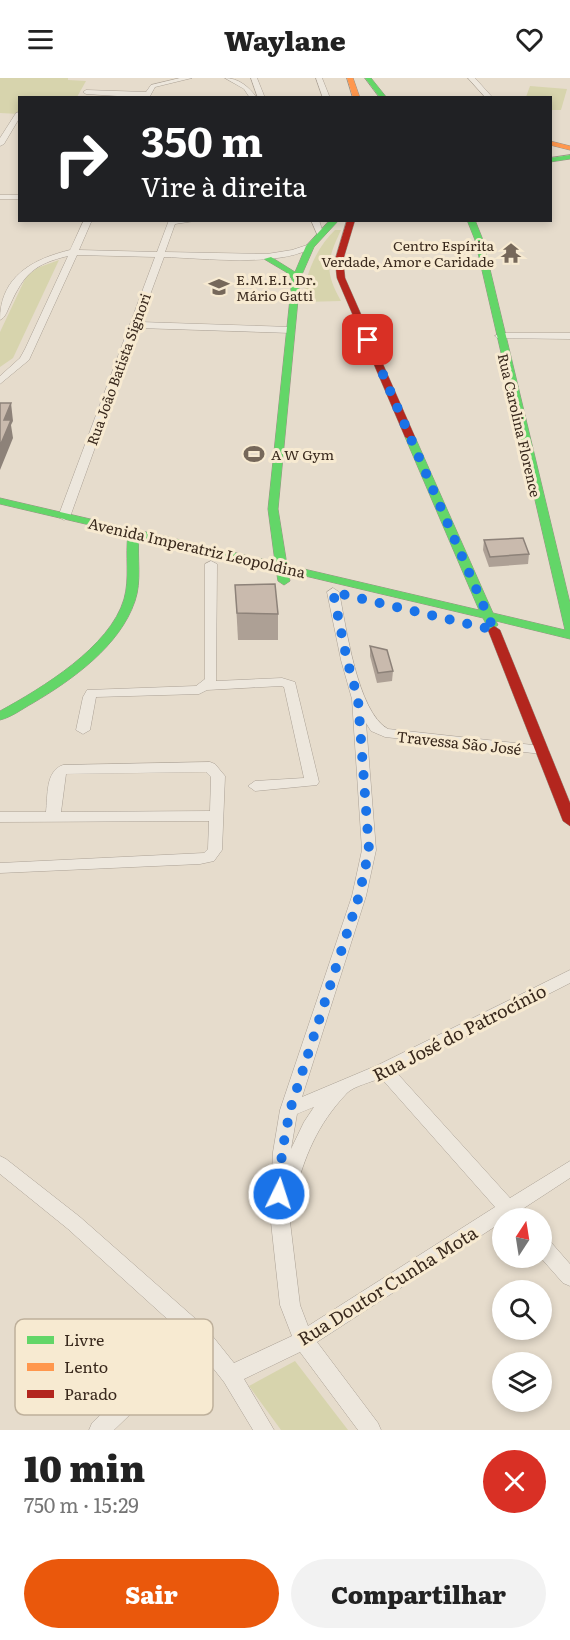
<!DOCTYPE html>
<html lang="pt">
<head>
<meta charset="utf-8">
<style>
	:root { --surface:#fff; --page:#f2f2f2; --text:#222; --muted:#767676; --accent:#ea580c }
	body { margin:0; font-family:Literata,serif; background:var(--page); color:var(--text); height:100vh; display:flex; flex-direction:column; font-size:22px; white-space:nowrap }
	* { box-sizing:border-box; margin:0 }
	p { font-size:20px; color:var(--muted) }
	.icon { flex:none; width:33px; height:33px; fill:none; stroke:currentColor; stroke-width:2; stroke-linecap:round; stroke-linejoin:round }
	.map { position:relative; height:1352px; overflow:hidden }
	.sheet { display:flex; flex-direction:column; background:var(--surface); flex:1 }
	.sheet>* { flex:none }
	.hud { position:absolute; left:18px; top:18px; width:534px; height:126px; border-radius:0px; box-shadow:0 3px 9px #0003; background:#202124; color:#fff; overflow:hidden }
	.needle { width:39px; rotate:12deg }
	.buttons { position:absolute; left:492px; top:1130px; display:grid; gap:12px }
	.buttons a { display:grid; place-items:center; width:60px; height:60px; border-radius:50%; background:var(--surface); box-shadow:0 3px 9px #0003; font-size:30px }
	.pin { position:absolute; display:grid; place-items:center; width:51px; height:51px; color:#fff; margin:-26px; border-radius:12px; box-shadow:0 3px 9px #0006 }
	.me { position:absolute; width:66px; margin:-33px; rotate:4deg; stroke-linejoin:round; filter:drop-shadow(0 0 4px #0008) }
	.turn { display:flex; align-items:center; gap:21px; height:126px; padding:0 24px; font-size:27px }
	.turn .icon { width:78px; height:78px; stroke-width:2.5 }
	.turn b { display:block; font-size:42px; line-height:51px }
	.round { display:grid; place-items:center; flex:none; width:63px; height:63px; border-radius:32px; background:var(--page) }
	.overview { display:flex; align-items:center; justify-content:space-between; height:102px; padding:0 24px }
	h1 { font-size:36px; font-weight:800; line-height:45px }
	.cta { display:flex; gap:12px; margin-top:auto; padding:12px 24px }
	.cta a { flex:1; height:69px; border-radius:36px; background:var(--accent); color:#fff; font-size:24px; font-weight:800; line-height:69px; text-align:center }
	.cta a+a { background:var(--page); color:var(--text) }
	header { display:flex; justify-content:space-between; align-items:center; height:78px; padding:0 24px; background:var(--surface); font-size:27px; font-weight:800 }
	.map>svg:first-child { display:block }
	.green { fill:#d7d4ad }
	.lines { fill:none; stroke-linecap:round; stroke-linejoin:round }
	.street-casing { stroke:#aba195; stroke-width:1 }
	.fast-casing { stroke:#9a9185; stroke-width:1 }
	.slow-casing { stroke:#9a9185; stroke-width:1 }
	.jam-casing { stroke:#9a9185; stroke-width:1 }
	.street { fill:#ede7dd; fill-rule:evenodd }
	.fast { fill:#63d668; fill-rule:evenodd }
	.slow { fill:#ff974d; fill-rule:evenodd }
	.jam { fill:#b3261e; fill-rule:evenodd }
	.wall { fill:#ada095 }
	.shaded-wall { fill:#8d8279 }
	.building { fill:#c9baad; stroke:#8d8279; stroke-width:1.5 }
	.route { stroke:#1a73e8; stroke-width:10; stroke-dasharray:0 18 }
	.labels { text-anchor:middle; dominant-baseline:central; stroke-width:6; stroke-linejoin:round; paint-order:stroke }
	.far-poi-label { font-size:14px; fill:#39291d; stroke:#f7ead1; text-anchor:start }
	.far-street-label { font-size:14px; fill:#39291d; stroke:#f7ead1 }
	.street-label { font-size:15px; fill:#39291d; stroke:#f7ead1 }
	.near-street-label { font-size:18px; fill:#39291d; stroke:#f7ead1 }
	.key { fill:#f7ead1; stroke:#beb09b; stroke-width:1.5 }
	.key-label { font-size:16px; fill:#39291d }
</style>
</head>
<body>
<header><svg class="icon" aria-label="menu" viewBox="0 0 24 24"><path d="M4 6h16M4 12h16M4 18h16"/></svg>Waylane<svg class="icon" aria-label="heart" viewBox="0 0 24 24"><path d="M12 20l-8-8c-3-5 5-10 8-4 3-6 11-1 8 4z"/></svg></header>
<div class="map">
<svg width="570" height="1352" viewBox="0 0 570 1352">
	<rect width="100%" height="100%" fill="#e6dccc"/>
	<g class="green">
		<polygon points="0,0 68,0 68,2 86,3 77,19 20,20 19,36 0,35"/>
		<polygon points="530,8 567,11 561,32 551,32 550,20 526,19"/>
		<path d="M335 152H341C327 182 324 193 341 223L303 224C304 199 316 170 335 152Z"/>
		<polygon points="59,182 13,280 0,289 0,254 26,199 37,190"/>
		<polygon points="295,1283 348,1352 281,1352 249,1308"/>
	</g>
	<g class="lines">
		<g class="street-casing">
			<g id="street">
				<polygon points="180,0 192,0 155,9 149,20 86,16 83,14 86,12 146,14 151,7"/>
				<path d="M225 0C239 0 249 9 257 20H250L244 11Z"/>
				<polygon points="251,0 257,0 265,20 258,20"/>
				<polygon points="316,0 322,0 330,20 323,20"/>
				<polygon points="468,0 475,0 493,20 486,20"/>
				<polygon points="20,34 20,39 4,66 0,68 0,60 16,35"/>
				<rect x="0" y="117" width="20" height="4"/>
				<path d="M84 142H92L79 172 157 174 169 142H201L175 146 165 174 267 176 292 172 310 166 314 168C285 190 201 180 164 179L140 244 291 249 296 252 291 255 138 250 70 439 64 442 58 439 155 179 77 177 29 282 0 306V298L20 280 25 271 68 178C34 186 24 196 10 227 7 233 6 239 0 242 0 198 33 181 70 172Z"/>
				<polygon points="311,142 319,142 324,158 318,158"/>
				<polygon points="500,255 570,255 570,261 497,260 495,258"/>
				<polygon points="211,483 217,486 216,603 282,600 295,604 319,704 317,707 255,713 248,708 255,703 304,700 284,609 281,608 207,612 199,616 96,619 90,652 83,656 76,652 83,619 87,612 196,608 205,601 205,486"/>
				<path d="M333 510 339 514C346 547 357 634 388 651L542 668 549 672 542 676 385 659 371 653 366 645 376 772 366 818 302 1019 378 987 570 892V905L396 994 510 1120 570 1083V1100L521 1132 525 1140H502V1144L317 1264 378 1345 381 1352H358L300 1274 244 1301 274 1352H253L224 1304 198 1271 114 1352H89L92 1345 185 1257 68 1151 0 1096V1078L6 1081 80 1139 206 1250 234 1285 292 1258 280 1227 270 1135 273 1074 280 1032 352 818 362 772 352 621 341 582 327 514ZM381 1000 495 1129 308 1248 300 1227 288 1127 293 1121C305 1078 316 1048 347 1015 354 1008 372 1004 381 1000ZM314 1029 304 1044 291 1071 297 1036Z"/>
				<path d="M210 684 215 686 225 698 222 772 214 783 200 786 0 795V785L204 775 208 771 209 743 0 744V734H46C48 718 45 693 63 687ZM206 694 211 699 210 733 61 734 66 696Z"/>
				<polygon points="542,1160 549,1162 570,1186 570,1208 563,1205 540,1179"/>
			</g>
		</g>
		<g class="fast-casing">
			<g id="fast">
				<polygon points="365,0 371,0 387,20 380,20"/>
				<polygon points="570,77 570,81 550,84 550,80"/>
				<path d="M330 142H339L314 169 300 201 278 431 287 487 479 532 405 359 410 356 415 359 493 535 565 552 475 162 467 142H475L483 162 570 525V561L496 543 498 547 492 551 488 550 483 540 288 494 290 503 284 507 278 503 276 491 139 459C137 480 142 503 135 523 120 568 72 602 33 625 22 631 12 639 0 642V633C42 610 110 569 124 521 130 500 125 478 128 456L0 426V420L275 484 268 431 292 201 286 194 264 181 271 179 295 194 306 168Z"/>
			</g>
		</g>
		<g class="slow-casing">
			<g id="slow">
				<polygon points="347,0 353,0 360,20 353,20"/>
				<polygon points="550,63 570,68 570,72 550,67"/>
			</g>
		</g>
		<g class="jam-casing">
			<g id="jam">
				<polygon points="347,142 355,142 343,182 345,200 415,359 414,361 410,362 405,359 337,200 335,182"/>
				<polygon points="494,548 500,552 570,725 570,748 563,743 488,552"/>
			</g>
		</g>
		<use href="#street" class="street"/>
		<use href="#fast" class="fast"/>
		<use href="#slow" class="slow"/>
		<use href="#jam" class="jam"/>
	</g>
	<g class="wall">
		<polygon points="484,462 529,476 528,486 489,489 483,472"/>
		<polygon points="235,507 278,536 278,562 238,562"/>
		<polygon points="370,568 393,593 392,603 377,605 370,578"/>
	</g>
	<polygon class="shaded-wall" points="11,325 13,343 11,347 13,360 0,392 0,368 4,342"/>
	<g class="building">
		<polygon points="0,325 11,325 4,342 11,342 0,368"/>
		<polygon points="523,460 529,476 490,479 484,462"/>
		<polygon points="275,506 278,536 237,535 235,507"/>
		<polygon points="370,568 387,572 393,593 378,595"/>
	</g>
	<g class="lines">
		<polyline class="route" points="279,1116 282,1074 290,1032 359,818 369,772 358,621 347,582 333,514 494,552 368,262"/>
	</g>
	<defs>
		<g id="temple-bare" transform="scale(1.62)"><path d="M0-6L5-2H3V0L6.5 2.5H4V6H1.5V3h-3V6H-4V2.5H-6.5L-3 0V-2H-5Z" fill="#76685a" stroke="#f7ead1" stroke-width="2.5" paint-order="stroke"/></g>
		<g id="school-bare" transform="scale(1.62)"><path d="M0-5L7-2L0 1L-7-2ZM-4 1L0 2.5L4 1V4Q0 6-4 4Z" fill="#76685a" stroke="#f7ead1" stroke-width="2.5" paint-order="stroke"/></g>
		<g id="stadium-bare" transform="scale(1.62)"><path d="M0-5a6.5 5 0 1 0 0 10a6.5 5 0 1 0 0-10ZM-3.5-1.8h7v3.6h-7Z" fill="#76685a" stroke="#f7ead1" stroke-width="2.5" paint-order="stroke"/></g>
	</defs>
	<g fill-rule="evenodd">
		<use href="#temple-bare" x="511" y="175"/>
		<use href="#school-bare" x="219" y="209"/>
		<use href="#stadium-bare" x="254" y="376"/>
	</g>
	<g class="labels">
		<g class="far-poi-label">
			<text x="494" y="167" text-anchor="end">Centro Espírita<tspan x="494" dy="16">Verdade, Amor e Caridade</tspan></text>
			<text x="236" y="201">E.M.E.I. Dr.<tspan x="236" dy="16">Mário Gatti</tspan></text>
			<text x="271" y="376">A W Gym</text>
		</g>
		<g class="far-street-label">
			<text transform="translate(118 291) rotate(-70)">Rua João Batista Signori</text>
			<text transform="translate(520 347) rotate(77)">Rua Carolina Florence</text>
		</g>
		<g class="street-label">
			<text transform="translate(197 469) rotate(13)">Avenida Imperatriz Leopoldina</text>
			<text transform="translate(459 664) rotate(6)">Travessa São José</text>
		</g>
		<g class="near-street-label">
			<text transform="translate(459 954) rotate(-27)">Rua José do Patrocínio</text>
			<text transform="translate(387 1207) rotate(-32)">Rua Doutor Cunha Mota</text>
		</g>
	</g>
	<rect x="15" y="1241" width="198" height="96" rx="9" class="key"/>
	<rect x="27" y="1258" width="27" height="8" fill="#63d668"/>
	<rect x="27" y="1285" width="27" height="8" fill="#ff974d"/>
	<rect x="27" y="1312" width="27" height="8" fill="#b3261e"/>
	<g class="key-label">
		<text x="64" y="1268">Livre</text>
		<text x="64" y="1295">Lento</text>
		<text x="64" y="1322">Parado</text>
	</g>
</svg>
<div class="buttons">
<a><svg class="needle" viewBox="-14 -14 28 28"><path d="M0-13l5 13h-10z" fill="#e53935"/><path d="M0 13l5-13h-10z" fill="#767676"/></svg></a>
<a><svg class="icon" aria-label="search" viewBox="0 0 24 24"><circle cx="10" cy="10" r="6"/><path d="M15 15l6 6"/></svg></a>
<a><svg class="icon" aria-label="layers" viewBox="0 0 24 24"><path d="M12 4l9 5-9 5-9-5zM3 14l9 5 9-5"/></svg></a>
</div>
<div class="pin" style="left:368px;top:262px;background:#d93025"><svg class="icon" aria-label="arrive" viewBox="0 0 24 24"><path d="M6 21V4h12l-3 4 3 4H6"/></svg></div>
<svg class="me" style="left:279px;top:1116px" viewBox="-20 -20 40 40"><circle r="17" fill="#1a73e8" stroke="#fff" stroke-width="3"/><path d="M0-11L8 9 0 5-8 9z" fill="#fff"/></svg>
<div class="hud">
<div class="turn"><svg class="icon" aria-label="right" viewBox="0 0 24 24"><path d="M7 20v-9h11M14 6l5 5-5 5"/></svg><div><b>350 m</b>Vire à direita</div></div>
</div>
</div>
<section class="sheet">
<div class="overview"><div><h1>10 min</h1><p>750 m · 15:29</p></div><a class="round" style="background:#d93025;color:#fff"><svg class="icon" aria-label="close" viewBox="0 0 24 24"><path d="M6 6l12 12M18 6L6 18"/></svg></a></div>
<div class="cta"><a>Sair</a><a>Compartilhar</a></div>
</section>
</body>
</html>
